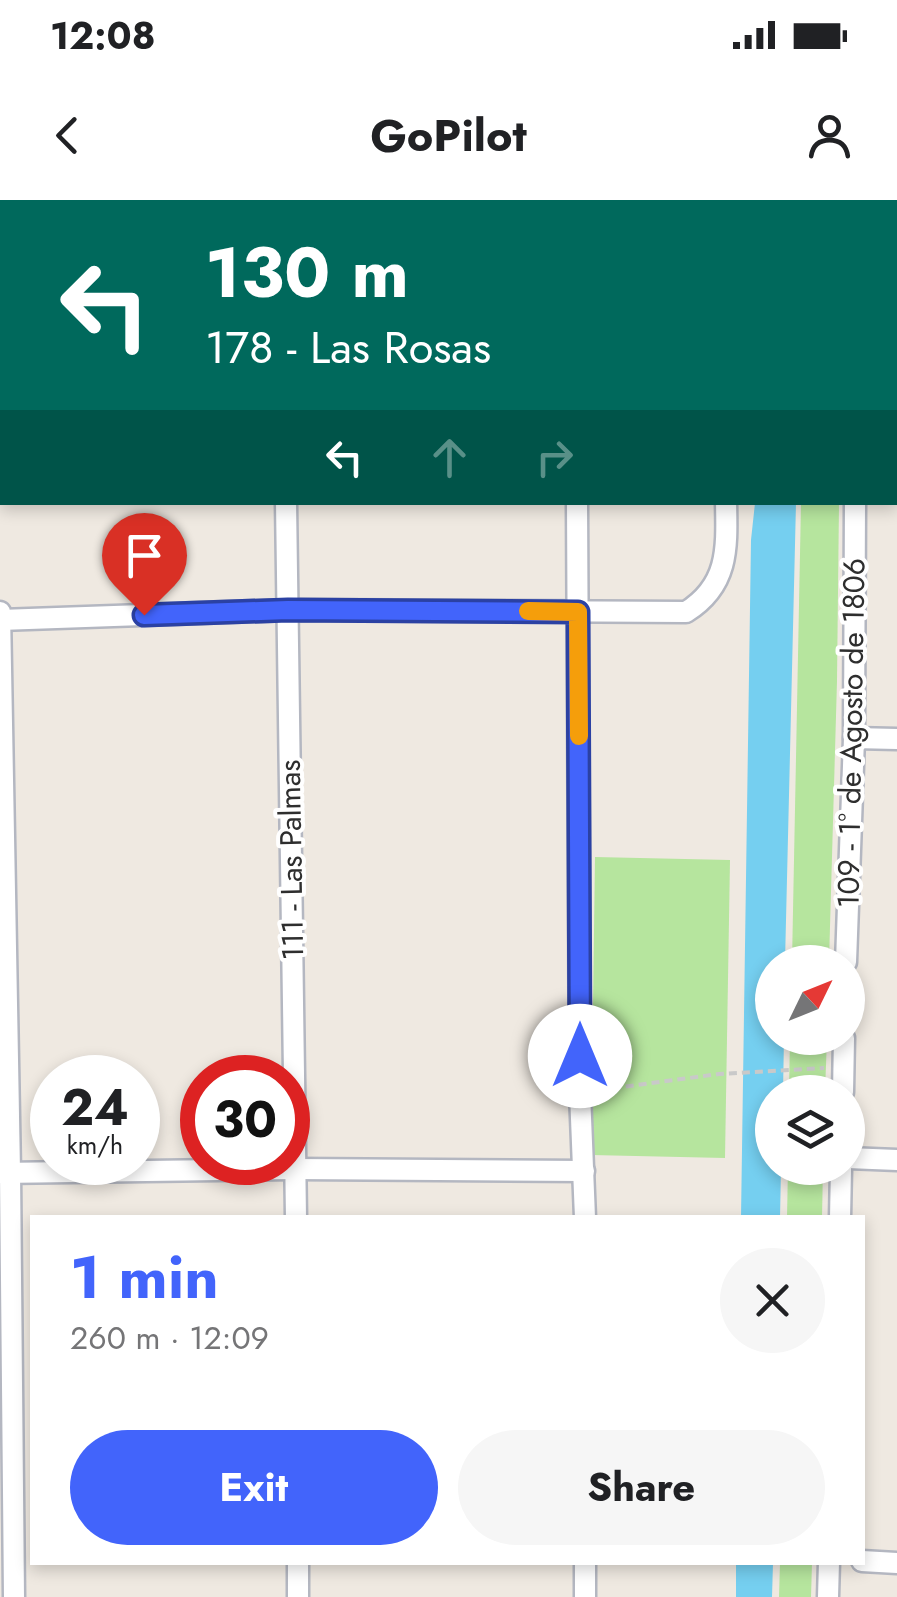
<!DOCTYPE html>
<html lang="en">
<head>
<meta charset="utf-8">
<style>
	:root { --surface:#fff; --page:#f6f6f6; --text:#202124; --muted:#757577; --accent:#4264fb }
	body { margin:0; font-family:Jost,sans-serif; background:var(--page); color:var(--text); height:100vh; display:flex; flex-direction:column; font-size:38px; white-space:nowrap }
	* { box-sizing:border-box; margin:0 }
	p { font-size:32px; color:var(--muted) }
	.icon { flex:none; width:55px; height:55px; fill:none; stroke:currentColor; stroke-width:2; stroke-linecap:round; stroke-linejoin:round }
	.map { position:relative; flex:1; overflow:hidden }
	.drawer { position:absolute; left:30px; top:1015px; width:835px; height:350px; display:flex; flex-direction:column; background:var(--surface); border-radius:0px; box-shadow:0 5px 15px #0003 }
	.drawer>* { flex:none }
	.guide { position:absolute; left:0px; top:0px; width:898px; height:305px; box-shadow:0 5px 15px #0003; background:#00695c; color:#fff; overflow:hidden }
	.needle { width:65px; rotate:47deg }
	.tools { position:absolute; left:755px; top:745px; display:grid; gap:20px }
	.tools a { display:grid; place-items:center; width:110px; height:110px; border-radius:50%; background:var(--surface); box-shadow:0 5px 15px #0003; font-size:50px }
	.speed { position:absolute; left:30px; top:855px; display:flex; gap:20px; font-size:50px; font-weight:700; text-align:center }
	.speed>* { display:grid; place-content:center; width:130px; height:130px; border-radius:50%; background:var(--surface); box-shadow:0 5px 15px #0003; line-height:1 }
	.speed small { font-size:25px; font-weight:400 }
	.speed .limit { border:15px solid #d22; background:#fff; color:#111 }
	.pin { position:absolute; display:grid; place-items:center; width:85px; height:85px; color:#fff; margin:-102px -42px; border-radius:50% 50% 50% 0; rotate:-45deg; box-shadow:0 0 10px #0007 }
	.pin .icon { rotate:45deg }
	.me { position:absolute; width:110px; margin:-55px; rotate:0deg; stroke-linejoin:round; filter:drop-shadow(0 0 8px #0008) }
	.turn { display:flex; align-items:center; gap:35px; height:210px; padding:0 40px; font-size:45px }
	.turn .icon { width:130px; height:130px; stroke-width:2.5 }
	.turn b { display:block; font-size:70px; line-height:85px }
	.lanes { display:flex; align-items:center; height:95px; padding:0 40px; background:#0003; justify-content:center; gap:50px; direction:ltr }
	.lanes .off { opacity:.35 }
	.round { display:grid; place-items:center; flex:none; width:105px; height:105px; border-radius:52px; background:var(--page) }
	.headline { display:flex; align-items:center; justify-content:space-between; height:170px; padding:0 40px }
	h1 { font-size:60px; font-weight:700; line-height:75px; color:var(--accent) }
	.primary-button { display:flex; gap:20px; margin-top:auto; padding:20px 40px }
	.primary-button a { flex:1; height:115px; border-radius:60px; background:var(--accent); color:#fff; font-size:40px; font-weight:700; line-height:115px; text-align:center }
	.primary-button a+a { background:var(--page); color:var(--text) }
	.status { display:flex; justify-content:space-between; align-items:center; height:70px; padding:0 50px; background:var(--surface); direction:ltr }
	.status svg { height:28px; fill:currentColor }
	header { display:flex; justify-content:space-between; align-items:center; height:130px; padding:0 40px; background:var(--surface); font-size:45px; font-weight:700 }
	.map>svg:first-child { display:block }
	.green { fill:#b6e59e }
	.water { fill:#75cff0 }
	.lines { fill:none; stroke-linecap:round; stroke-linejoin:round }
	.minor-casing { stroke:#b4b7c1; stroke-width:25 }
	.path { stroke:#c9c9c9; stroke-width:4; stroke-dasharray:8 5; stroke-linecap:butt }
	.minor { stroke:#fff; stroke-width:20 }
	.route-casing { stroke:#2b41a3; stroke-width:25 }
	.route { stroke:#4264fb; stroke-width:18 }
	.slow { stroke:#f59e0b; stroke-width:18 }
	.labels { text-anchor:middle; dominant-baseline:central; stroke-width:8; stroke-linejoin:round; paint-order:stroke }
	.street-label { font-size:30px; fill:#2e2e2e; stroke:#fff }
</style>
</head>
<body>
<div class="status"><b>12:08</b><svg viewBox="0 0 49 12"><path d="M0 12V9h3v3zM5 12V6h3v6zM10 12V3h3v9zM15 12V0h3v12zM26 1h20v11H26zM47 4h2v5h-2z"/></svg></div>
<header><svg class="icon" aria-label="back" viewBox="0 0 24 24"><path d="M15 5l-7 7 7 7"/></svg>GoPilot<svg class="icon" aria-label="person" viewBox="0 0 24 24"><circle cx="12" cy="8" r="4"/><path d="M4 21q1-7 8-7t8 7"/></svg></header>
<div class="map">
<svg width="897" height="1397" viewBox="0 0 897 1397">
	<rect width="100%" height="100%" fill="#efe9e1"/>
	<g class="green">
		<polygon points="801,303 839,303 837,481 829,762 792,762"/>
		<polygon points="595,657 730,660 725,958 591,955"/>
		<polygon points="790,838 827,838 825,892 789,892"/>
		<polygon points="788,968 823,968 822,1017 787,1017"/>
		<polygon points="780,1363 812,1363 811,1397 779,1397"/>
	</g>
	<g class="water">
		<polygon points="755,303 796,303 785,762 772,762 772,838 784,838 783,892 772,892 772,968 781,968 780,1018 741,1017 751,340"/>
		<polygon points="736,1363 773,1363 772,1397 736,1397"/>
	</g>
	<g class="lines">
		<g class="minor-casing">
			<g id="minor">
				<polyline points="282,0 282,2"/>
				<polyline points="571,0 571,2"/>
				<polyline points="714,0 714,2"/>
				<polyline points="857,2 857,0"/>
				<polyline points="286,302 296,1018"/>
				<polyline points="577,302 580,893 585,1018"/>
				<polyline points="0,412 10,972 14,1397"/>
				<path d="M0 420 288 410 686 412C729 385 727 348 726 302"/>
				<polyline points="854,538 897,539"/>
				<polyline points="846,762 854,538 855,302"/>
				<polyline points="843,892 844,838"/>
				<polyline points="848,958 897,960"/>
				<polyline points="0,973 295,969 584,971"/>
				<polyline points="840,1018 841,968"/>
				<polyline points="862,1361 897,1363"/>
				<polyline points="298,1362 298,1397"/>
				<polyline points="585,1362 585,1397"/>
				<polyline points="828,1397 829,1362"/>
			</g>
		</g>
		<polyline class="path" points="600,890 719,874 824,868"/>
		<use href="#minor" class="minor"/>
	</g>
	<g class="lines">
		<g class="route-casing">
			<polyline id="route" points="144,415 288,410 578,412 580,856"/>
		</g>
		<use href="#route" class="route"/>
		<polyline class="slow" points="528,411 578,412 579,536"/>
	</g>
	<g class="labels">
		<g class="street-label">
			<text transform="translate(851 533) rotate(-89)">109 - 1° de Agosto de 1806</text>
			<text transform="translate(291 660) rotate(-91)">111 - Las Palmas</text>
		</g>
	</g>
</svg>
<div class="tools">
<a><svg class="needle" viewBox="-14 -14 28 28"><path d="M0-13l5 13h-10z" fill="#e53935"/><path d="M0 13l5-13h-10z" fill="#757577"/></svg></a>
<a><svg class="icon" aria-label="layers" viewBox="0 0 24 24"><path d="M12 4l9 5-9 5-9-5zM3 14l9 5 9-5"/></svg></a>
</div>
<div class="speed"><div>24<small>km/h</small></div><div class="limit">30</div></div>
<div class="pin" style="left:144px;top:415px;background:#d93025"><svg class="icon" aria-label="arrive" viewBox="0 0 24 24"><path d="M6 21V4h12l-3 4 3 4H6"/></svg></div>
<svg class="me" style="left:580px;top:856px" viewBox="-20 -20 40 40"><circle r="19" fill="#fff"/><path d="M0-13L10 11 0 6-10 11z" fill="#4264fb"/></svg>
<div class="guide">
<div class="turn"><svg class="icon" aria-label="left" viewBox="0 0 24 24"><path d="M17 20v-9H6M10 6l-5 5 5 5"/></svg><div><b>130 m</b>178 - Las Rosas</div></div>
<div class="lanes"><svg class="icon" aria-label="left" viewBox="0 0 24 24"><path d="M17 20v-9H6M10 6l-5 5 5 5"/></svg><svg class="icon off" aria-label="ahead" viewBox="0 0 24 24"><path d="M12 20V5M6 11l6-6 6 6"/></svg><svg class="icon off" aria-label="right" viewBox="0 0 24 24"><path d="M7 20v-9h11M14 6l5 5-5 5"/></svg></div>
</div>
<section class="drawer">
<div class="headline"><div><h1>1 min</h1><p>260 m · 12:09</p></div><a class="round"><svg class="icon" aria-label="close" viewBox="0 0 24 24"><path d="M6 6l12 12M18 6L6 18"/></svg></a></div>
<div class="primary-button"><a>Exit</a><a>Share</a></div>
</section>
</div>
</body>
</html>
